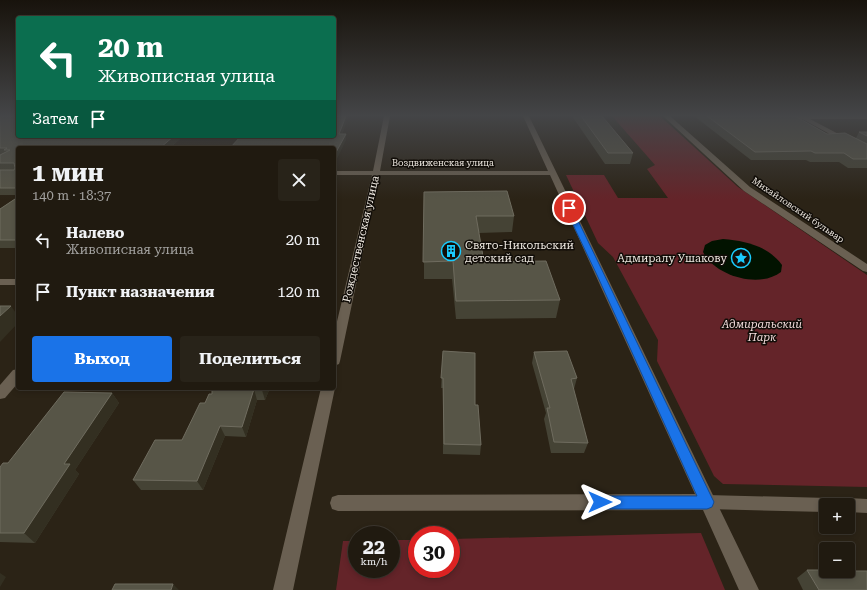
<!DOCTYPE html>
<html lang="ru">
<head>
<meta charset="utf-8">
<style>
	:root { --surface:#201a10; --page:#282319; --text:#f1f3f6; --muted:#a2a19f; --line:#3d3830; --accent:#1a73e8 }
	body { margin:0; font-family:"Roboto Serif",serif; background:var(--page); color:var(--text); height:100vh; display:flex; flex-direction:column; font-size:15px; white-space:nowrap }
	* { box-sizing:border-box; margin:0 }
	p { font-size:13px; color:var(--muted) }
	.icon { flex:none; width:22px; height:22px; fill:none; stroke:currentColor; stroke-width:2; stroke-linecap:round; stroke-linejoin:round }
	.map { position:relative; flex:1; overflow:hidden }
	.panel { position:absolute; left:16px; top:146px; width:320px; height:244px; display:flex; flex-direction:column; background:var(--surface); border-radius:4px; box-shadow:0 2px 6px #0003,0 0 0 1px var(--line) }
	.panel>* { flex:none }
	.banner { position:absolute; left:16px; top:16px; width:320px; height:122px; border-radius:4px; box-shadow:0 2px 6px #0003,0 0 0 1px var(--line); background:#0b6e4f; color:#fff; overflow:hidden }
	.fabs { position:absolute; left:819px; top:498px; display:grid; gap:8px }
	.fabs a { display:grid; place-items:center; width:36px; height:36px; border-radius:4px; background:var(--surface); box-shadow:0 2px 6px #0003,0 0 0 1px var(--line); font-size:20px }
	.speed { position:absolute; left:348px; top:526px; display:flex; gap:8px; font-size:20px; font-weight:700; text-align:center }
	.speed>* { display:grid; place-content:center; width:52px; height:52px; border-radius:50%; background:var(--surface); box-shadow:0 2px 6px #0003,0 0 0 1px var(--line); line-height:1 }
	.speed small { font-size:10px; font-weight:400 }
	.speed .limit { border:6px solid #d22; background:#fff; color:#111 }
	.pin { position:absolute; display:grid; place-items:center; width:34px; height:34px; color:#fff; margin:-17px; border:2px solid #fff; border-radius:50%; box-shadow:0 1px 4px #0007 }
	.me { position:absolute; width:44px; margin:-22px; rotate:90deg; stroke-linejoin:round; filter:drop-shadow(0 0 3px #0008) }
	.turn { display:flex; align-items:center; gap:14px; height:84px; padding:0 16px; font-size:18px }
	.turn .icon { width:52px; height:52px; stroke-width:2.5 }
	.turn b { display:block; font-size:28px; line-height:34px }
	.then { display:flex; align-items:center; height:38px; padding:0 16px; background:#0003; gap:8px; font-size:15px }
	.round { display:grid; place-items:center; flex:none; width:42px; height:42px; border-radius:4px; background:var(--page) }
	.overview { display:flex; align-items:center; justify-content:space-between; height:68px; padding:0 16px }
	h1 { font-size:24px; font-weight:700; line-height:30px }
	.cta { display:flex; gap:8px; margin-top:auto; padding:8px 16px }
	.cta a { flex:1; height:46px; border-radius:4px; background:var(--accent); color:#fff; font-size:16px; font-weight:700; line-height:46px; text-align:center }
	.cta a+a { background:var(--page); color:var(--text) }
	ul { padding:0; list-style:none }
	li { display:flex; align-items:center; gap:12px; height:52px; padding:0 16px }
	li div { flex:1 }
	li b { display:block; font-size:15px }
	li em { font-style:normal }
	.map>svg:first-child { display:block }
	.green { fill:#642429 }
	.water { fill:#021300 }
	.lines { fill:none; stroke-linecap:round; stroke-linejoin:round }
	.service { fill:#6a6052; fill-rule:evenodd }
	.minor { fill:#6a6052; fill-rule:evenodd }
	.wall { fill:#454335 }
	.shaded-wall { fill:#332f21 }
	.building { fill:#575547; stroke:#6f6c5f }
	.route { fill:#1a73e8; stroke:#114b97 }
	.labels { text-anchor:middle; dominant-baseline:central; stroke-width:3; stroke-linejoin:round; paint-order:stroke }
	.far-street-label { font-size:9px; fill:#eee8e0; stroke:#110d08 }
	.street-label { font-size:11px; fill:#eee8e0; stroke:#110d08 }
	.poi-label { font-size:11px; fill:#eee8e0; stroke:#110d08; text-anchor:start }
	.park-label { font-size:11px; font-style:italic; fill:#f3dbdb; stroke:#110d08 }
</style>
</head>
<body>
<div class="map">
<svg width="867" height="590" viewBox="0 0 867 590">
	<rect width="100%" height="100%" fill="#2b2316"/>
	<g class="green">
		<polygon points="612,116 660,116 738,187 867,275 867,487 723,484 714,476 657,361 658,340 613,257 598,243 566,175 604,175 618,198 668,198 647,169 655,165"/>
		<polygon points="701,533 725,590 336,590 343,541 357,541 357,569 391,569 391,540 417,540 417,569 451,569 451,539"/>
	</g>
	<path class="water" d="M723 239C746 241 768 246 782 265L781 272C759 289 715 276 703 252L705 245 712 241Z"/>
	<g class="lines">
		<g class="service">
			<polygon points="707,495 829,498 834,500 836,505 826,505 826,512 707,509 702,507 700,502 702,497"/>
			<polygon points="848,498 867,499 867,513 848,512 848,505 841,505 843,500"/>
		</g>
		<g class="minor">
			<polygon points="384,116 390,116 380,171 548,171 523,116 529,116 759,590 739,590 703,510 338,511 332,509 330,503 332,497 338,495 695,494 550,175 379,175 340,361 339,364 334,366 334,334 372,175 334,175 334,171 373,171"/>
			<polygon points="663,116 670,116 750,187 867,264 867,272 863,271 744,191"/>
			<polygon points="780,116 867,116 867,119 810,119 867,149 867,154 802,119 782,119"/>
			<rect x="0" y="279" width="18" height="6"/>
			<polygon points="18,369 18,383 5,398 0,399 0,385 13,370"/>
			<polygon points="334,386 335,388 293,590 273,590 321,388 334,388"/>
		</g>
	</g>
	<g class="wall">
		<polygon points="0,116 18,136 183,136 170,148 18,148 18,195 0,195"/>
		<polygon points="572,116 602,116 633,153 630,164 605,164"/>
		<polygon points="694,116 795,116 827,134 856,138 859,132 867,132 867,168 848,168 839,162 810,162 806,160 751,160"/>
		<polygon points="424,192 514,216 512,232 479,233 484,262 560,300 556,318 456,319 452,279 424,279"/>
		<polygon points="18,197 18,248 0,248 0,209"/>
		<polygon points="443,351 475,405 481,445 480,455 443,454 443,388 441,388"/>
		<polygon points="534,352 577,378 574,389 573,389 588,443 584,453 551,453 544,419 546,413 532,363"/>
		<polygon points="270,388 265,400 257,400 246,437 225,436 203,490 141,490 133,480 182,440 205,403 212,394"/>
		<polygon points="112,393 119,403 75,470 79,474 35,543 0,542 0,467 8,463"/>
		<polygon points="807,570 867,590 803,590 797,578"/>
	</g>
	<g class="shaded-wall">
		<polygon points="345,116 348,116 348,118 340,141 339,134"/>
		<polygon points="346,134 346,140 334,165 334,156"/>
		<polygon points="174,136 183,136 170,148 160,148"/>
		<polygon points="11,306 18,316 18,323 0,342 0,316"/>
		<polygon points="262,388 270,388 265,400 262,390"/>
		<polygon points="254,389 257,400 246,437 242,427"/>
		<polygon points="112,393 119,403 75,470 79,474 35,543 24,533 64,464"/>
		<polygon points="220,426 225,436 203,490 197,481"/>
		<polygon points="0,573 6,577 0,587"/>
		<polygon points="173,584 179,590 171,590"/>
	</g>
	<g class="building">
		<polygon points="0,116 18,116 18,136 174,136 160,148 18,148 18,188 0,188 0,170 14,170 15,168 14,163 0,163 0,155 10,150 4,150 7,148 0,148"/>
		<polygon points="334,116 346,116 339,134 346,134 334,156 334,148 230,148 241,136 334,136"/>
		<polygon points="581,116 602,116 633,153 608,153"/>
		<polygon points="707,116 795,116 827,134 845,133 867,144 867,159 853,159 844,153 815,153 811,151 755,152"/>
		<polygon points="859,132 867,132 867,136"/>
		<polygon points="507,191 514,216 476,216 484,262 546,261 560,300 456,301 453,261 423,262 424,192"/>
		<polygon points="18,197 18,240 0,240 0,209"/>
		<polygon points="0,306 11,306 0,316"/>
		<polygon points="443,351 475,353 475,405 478,405 481,445 444,444 443,378 441,378"/>
		<polygon points="567,351 577,378 571,379 588,443 554,442 547,408 550,408 534,352"/>
		<polygon points="212,388 262,388 262,390 254,389 242,427 220,426 197,481 133,480 155,440 182,440 200,403 205,403 209,394 212,394"/>
		<polygon points="64,392 112,393 64,464 70,464 24,533 0,533 0,467 3,463 8,463"/>
		<polygon points="807,570 826,570 826,571 867,571 867,590 819,590"/>
		<polygon points="115,584 173,584 171,590 112,590"/>
	</g>
	<linearGradient id="sky" x2="0" y2="1"><stop stop-color="#18130c"/><stop offset="0.58" stop-color="#444547"/><stop offset="1" stop-color="#444547" stop-opacity="0"/></linearGradient>
	<rect width="867" height="199" fill="url(#sky)"/>
	<polygon class="route" points="566,206 569,206 572,208 712,498 714,502 712,507 707,509 600,509 595,507 593,502 595,498 600,496 697,496 597,275 565,208"/>
	<defs>
		<g id="building-ring" transform="scale(1)"><circle r="9.5" fill="#110d08" stroke="#1acafc" stroke-width="1.5"/><path d="M-4-6H4V6H1V3H-1V6H-4ZM-2.5-4.3h1.7v1.8h-1.7ZM.8-4.3h1.7v1.8H.8ZM-2.5-1h1.7V.8h-1.7ZM.8-1h1.7V.8H.8Z" fill="#1acafc"/></g>
		<g id="sight-ring" transform="scale(1)"><circle r="9.5" fill="#110d08" stroke="#1acafc" stroke-width="1.5"/><path d="M0-6L1.8-2.2L6-1.7L2.9 1.2L3.7 5.4L0 3.3L-3.7 5.4L-2.9 1.2L-6-1.7L-1.8-2.2Z" fill="#1acafc"/></g>
	</defs>
	<g fill-rule="evenodd">
		<use href="#building-ring" x="451" y="251"/>
		<use href="#sight-ring" x="741" y="258"/>
	</g>
	<g class="labels">
		<g class="far-street-label">
			<text x="443" y="163">Воздвиженская улица</text>
			<text transform="translate(798 210) rotate(34)">Михайловский бульвар</text>
		</g>
		<g class="street-label">
			<text transform="translate(361 239) rotate(-77)">Рождественская улица</text>
		</g>
		<g class="poi-label">
			<text x="465" y="245">Свято-Никольский<tspan x="465" dy="13">детский сад</tspan></text>
			<text x="727" y="258" text-anchor="end">Адмиралу Ушакову</text>
		</g>
		<g class="park-label">
			<text x="762" y="324">Адмиральский<tspan x="762" dy="13">Парк</tspan></text>
		</g>
	</g>
</svg>
<div class="fabs">
<a>+</a>
<a>−</a>
</div>
<div class="speed"><div>22<small>km/h</small></div><div class="limit">30</div></div>
<div class="pin" style="left:569px;top:208px;background:#d93025"><svg class="icon" aria-label="arrive" viewBox="0 0 24 24"><path d="M6 21V4h12l-3 4 3 4H6"/></svg></div>
<svg class="me" style="left:600px;top:502px" viewBox="-20 -20 40 40"><path d="M0-17L14 15 0 8-14 15z" fill="#1a73e8" stroke="#fff" stroke-width="4"/></svg>
<div class="banner">
<div class="turn"><svg class="icon" aria-label="left" viewBox="0 0 24 24"><path d="M17 20v-9H6M10 6l-5 5 5 5"/></svg><div><b>20 m</b>Живописная улица</div></div>
<div class="then">Затем<svg class="icon" aria-label="arrive" viewBox="0 0 24 24"><path d="M6 21V4h12l-3 4 3 4H6"/></svg></div>
</div>
<section class="panel">
<div class="overview"><div><h1>1 мин</h1><p>140 m · 18:37</p></div><a class="round"><svg class="icon" aria-label="close" viewBox="0 0 24 24"><path d="M6 6l12 12M18 6L6 18"/></svg></a></div>
<ul>
<li><svg class="icon" aria-label="left" viewBox="0 0 24 24"><path d="M17 20v-9H6M10 6l-5 5 5 5"/></svg><div><b>Налево</b><p>Живописная улица</p></div><em>20 m</em></li>
<li><svg class="icon" aria-label="arrive" viewBox="0 0 24 24"><path d="M6 21V4h12l-3 4 3 4H6"/></svg><div><b>Пункт назначения</b></div><em>120 m</em></li>
</ul>
<div class="cta"><a>Выход</a><a>Поделиться</a></div>
</section>
</div>
</body>
</html>
